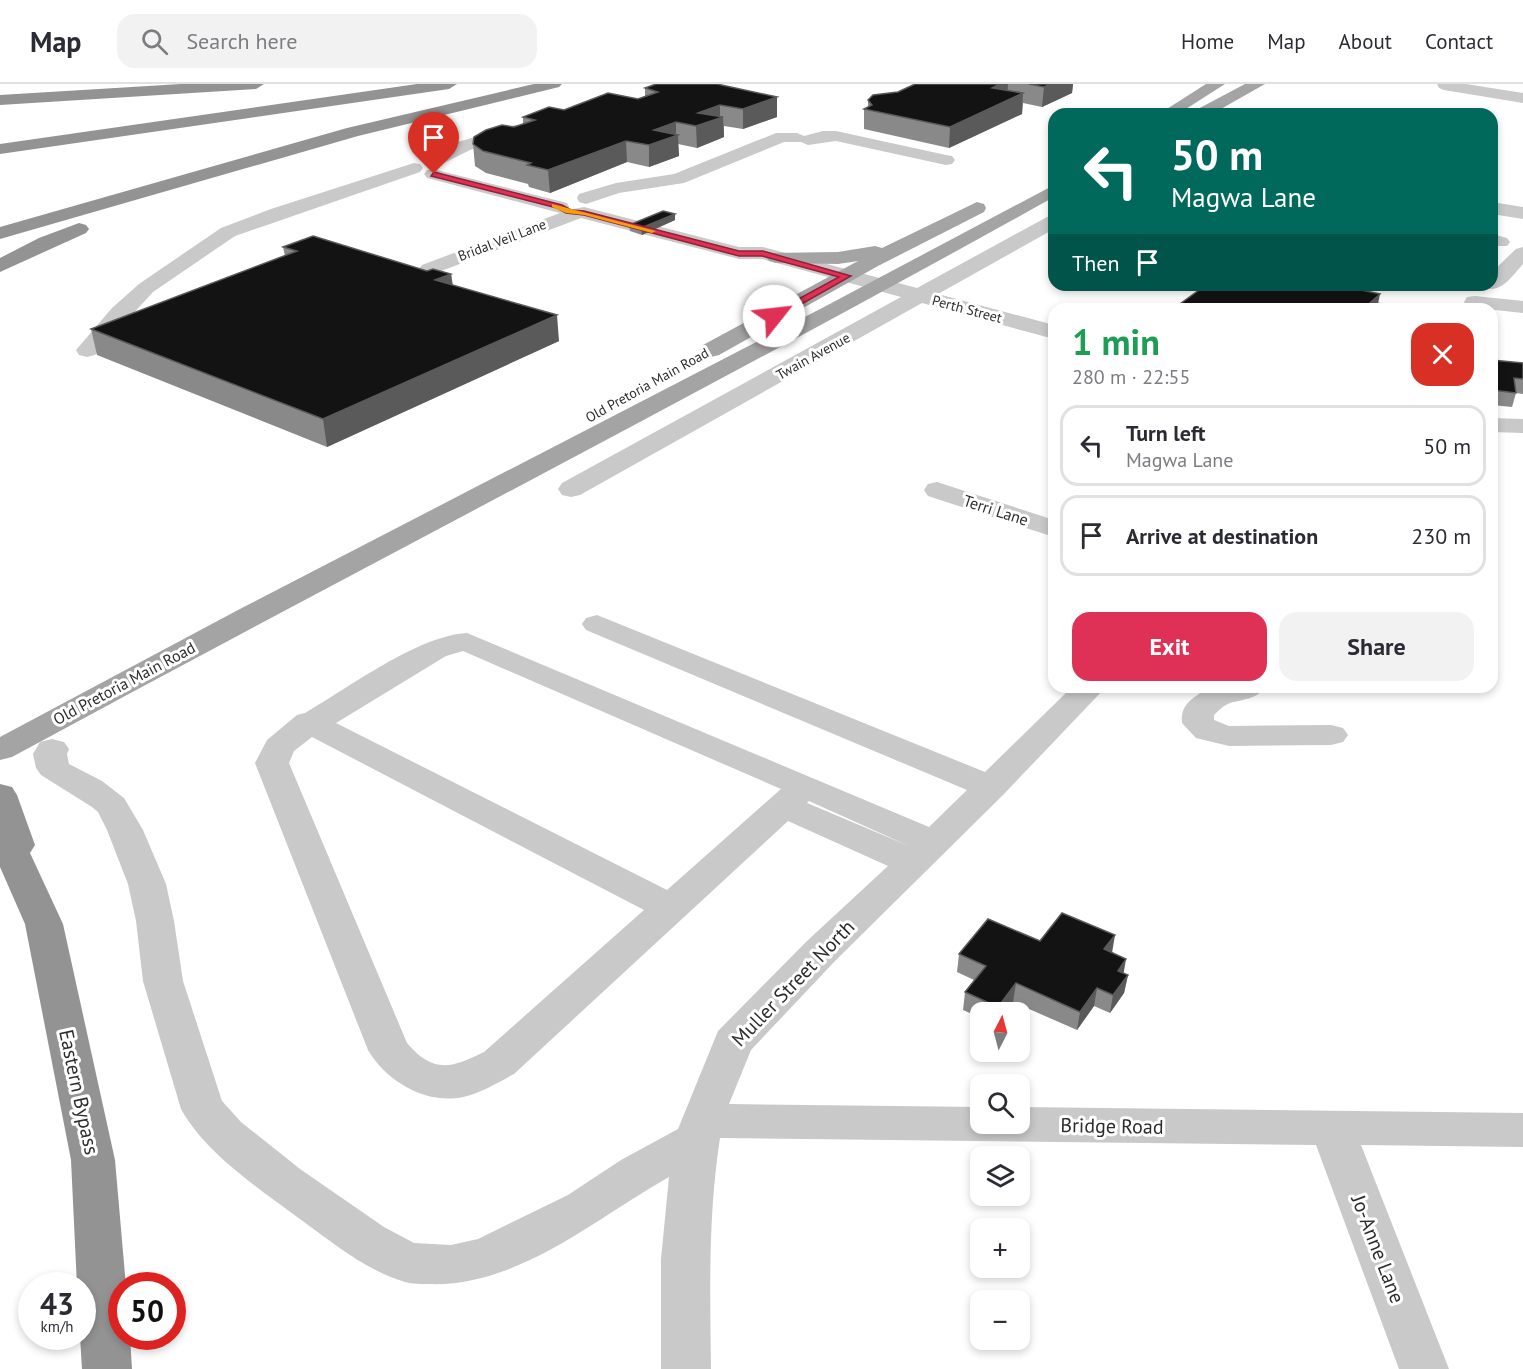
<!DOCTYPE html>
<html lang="en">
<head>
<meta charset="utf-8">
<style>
	:root { --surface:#fff; --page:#f2f2f3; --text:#2b2b33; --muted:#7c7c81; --line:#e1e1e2; --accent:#df3156 }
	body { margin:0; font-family:"PT Sans",sans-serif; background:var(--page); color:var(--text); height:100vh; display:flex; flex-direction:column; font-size:22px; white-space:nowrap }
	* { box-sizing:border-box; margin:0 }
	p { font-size:20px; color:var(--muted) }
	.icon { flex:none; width:33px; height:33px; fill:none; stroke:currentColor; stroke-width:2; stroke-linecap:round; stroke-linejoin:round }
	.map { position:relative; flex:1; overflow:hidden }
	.sheet { position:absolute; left:1048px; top:219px; width:450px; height:390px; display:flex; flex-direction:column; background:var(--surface); border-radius:18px; box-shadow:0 3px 9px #0003 }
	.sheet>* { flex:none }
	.banner { position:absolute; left:1048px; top:24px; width:450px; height:183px; border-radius:18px; box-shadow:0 3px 9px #0003; background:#00695c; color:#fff; overflow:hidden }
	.needle { width:39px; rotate:6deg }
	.buttons { position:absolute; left:970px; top:918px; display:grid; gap:12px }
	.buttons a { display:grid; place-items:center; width:60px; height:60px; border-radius:12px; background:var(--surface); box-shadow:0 3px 9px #0003; font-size:30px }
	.speed { position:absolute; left:18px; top:1188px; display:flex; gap:12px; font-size:30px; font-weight:700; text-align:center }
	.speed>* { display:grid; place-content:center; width:78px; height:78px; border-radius:50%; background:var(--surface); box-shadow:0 3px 9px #0003; line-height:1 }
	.speed small { font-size:15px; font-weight:400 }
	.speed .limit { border:9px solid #d22; background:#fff; color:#111 }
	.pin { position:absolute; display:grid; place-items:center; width:51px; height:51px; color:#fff; margin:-62px -26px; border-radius:50% 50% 50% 0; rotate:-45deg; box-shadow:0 0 6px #0007 }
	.pin .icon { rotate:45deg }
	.me { position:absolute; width:66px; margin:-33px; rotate:61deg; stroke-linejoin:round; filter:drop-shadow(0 0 4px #0008) }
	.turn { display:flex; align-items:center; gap:21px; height:126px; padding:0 24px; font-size:27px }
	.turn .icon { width:78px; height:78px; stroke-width:2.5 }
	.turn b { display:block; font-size:42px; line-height:51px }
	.then { display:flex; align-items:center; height:57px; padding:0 24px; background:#0003; gap:12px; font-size:22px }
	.round { display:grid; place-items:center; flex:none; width:63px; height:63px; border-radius:18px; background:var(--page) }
	.headline { display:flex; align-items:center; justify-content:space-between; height:102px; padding:0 24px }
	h1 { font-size:36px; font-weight:700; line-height:45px; color:#1e9e55 }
	.cta { display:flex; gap:12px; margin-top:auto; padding:12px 24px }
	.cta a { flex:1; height:69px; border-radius:18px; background:var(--accent); color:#fff; font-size:24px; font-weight:700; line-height:69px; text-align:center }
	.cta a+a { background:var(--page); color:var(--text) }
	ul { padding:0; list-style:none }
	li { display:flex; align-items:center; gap:18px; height:81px; margin:0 12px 9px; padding:0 12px; border:3px solid var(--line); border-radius:18px }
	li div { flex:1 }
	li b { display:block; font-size:22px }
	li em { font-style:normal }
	header { display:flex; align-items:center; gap:36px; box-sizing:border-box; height:84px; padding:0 30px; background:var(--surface); border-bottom:2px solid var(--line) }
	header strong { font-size:28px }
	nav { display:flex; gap:33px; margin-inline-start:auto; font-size:21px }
	.search { width:420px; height:54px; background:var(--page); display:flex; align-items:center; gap:15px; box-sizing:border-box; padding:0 21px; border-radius:18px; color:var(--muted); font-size:22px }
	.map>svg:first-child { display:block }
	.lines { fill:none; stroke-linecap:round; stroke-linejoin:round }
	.minor { fill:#c9c9c9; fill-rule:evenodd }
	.major { fill:#a4a4a4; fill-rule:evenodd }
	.highway { fill:#939393; fill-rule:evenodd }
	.wall { fill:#898989 }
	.shaded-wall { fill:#5a5a5a }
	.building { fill:#131313; stroke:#5a5a5a; stroke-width:1.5 }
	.route { fill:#df3156; stroke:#912038; stroke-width:1.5 }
	.slow { fill:#f59e0b }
	.labels { text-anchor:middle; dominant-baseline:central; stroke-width:6; stroke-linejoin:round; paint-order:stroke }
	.far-street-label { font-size:14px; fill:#2c2c2c; stroke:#fff }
	.street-label { font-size:16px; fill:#2c2c2c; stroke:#fff }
	.near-street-label { font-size:20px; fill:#2c2c2c; stroke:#fff }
</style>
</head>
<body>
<header>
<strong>Map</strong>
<div class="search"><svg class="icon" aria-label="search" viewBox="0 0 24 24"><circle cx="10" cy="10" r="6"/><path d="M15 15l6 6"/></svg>Search here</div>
<nav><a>Home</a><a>Map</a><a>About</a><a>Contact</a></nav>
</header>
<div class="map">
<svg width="1523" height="1285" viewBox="0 0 1523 1285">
	<rect width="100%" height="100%" fill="#fff"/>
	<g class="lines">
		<g class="minor">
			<polygon points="1437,0 1466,0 1523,9 1523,19 1444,6 1439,4"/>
			<polygon points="515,41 521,42 523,46 521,50 470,66 438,82 426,82 423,78 426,74 458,58"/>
			<polygon points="823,47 836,47 946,71 952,72 955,76 952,80 946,81 836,57 808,61 801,58 784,58 684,99 619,109 586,120 579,118 577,114 579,110 616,99 674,90 776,49 797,49 804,52"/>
			<polygon points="414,79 420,80 423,84 420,88 235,152 153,208 95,271 87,273 79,271 76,266 112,224 139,200 221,144 271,125"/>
			<polygon points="433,85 567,119 569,123 568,126 584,123 739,163 763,163 917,204 1047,133 1054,131 1054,145 938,210 1054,241 1054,255 922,219 580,411 571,413 562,411 558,405 562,399 901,213 762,175 739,175 581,134 436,189 422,189 419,185 422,181 560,129 427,94 424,90 427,86"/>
			<polygon points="1492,118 1523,123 1523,135 1492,130"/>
			<polygon points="1492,150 1507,154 1510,158 1507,162 1492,162"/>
			<path d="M1523 163V180C1512 192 1502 209 1485 204L1482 201H1492V188L1516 165Z"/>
			<polygon points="1268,201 1304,201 1386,220 1389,225 1351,225 1271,205"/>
			<polygon points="1475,212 1523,217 1523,229 1467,223 1464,218 1467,213"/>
			<polygon points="1492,334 1523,335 1523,349 1492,348"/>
			<polygon points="937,398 1054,436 1054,453 928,412 924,406 928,400"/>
			<path d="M597 531 985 688 1072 603H1106L1003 711 835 877 751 966 729 1020 981 1023V1040H1020V1023L1523 1029V1063L1361 1061 1449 1285H1399L1316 1061 720 1054C708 1132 710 1207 711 1285H661V1175L669 1093C596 1134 517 1204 428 1200 421 1200 412 1200 405 1198 364 1186 328 1155 293 1130 255 1102 204 1067 181 1025L143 897 136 837 128 800 107 746 98 728 92 723 41 691 36 684 33 670 40 658 52 655 64 658 69 665 67 670 69 680 102 697 124 714 143 746 166 800 174 837 183 897 222 1017 241 1038 300 1085 384 1143 414 1159 451 1161 478 1155 568 1111 621 1076 678 1045 718 947 807 857 888 782 788 737 514 990C497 999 481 1009 463 1013 426 1021 386 997 368 966L255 679 267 656 297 631 305 629C350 603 417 552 467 549L929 743 967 706 586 546 582 540 586 534ZM463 567 781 705 667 806 336 639 446 572ZM312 653 644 826 484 968C452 984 433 990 407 959L289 679 294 667ZM809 717 909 762 807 719Z"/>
			<path d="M1209 603H1265C1256 616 1243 615 1230 619 1224 621 1218 627 1214 631V636L1229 642 1331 641 1343 644 1348 651 1343 658 1331 661 1229 662 1196 654 1182 639C1180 619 1194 614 1209 603Z"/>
		</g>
		<g class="major">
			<polygon points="1206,0 1225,0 1178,30 1159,30"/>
			<polygon points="1245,0 1265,0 1212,30 1192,30 1194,27"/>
			<path d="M1054 101V113C710 305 358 485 12 673L0 676V653L238 526 824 223Z"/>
			<polygon points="977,118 984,120 986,124 984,128 878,182 719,271 711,273 703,271 700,266 703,261 858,177 838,180 776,179 769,177 766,173 769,169 838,168 875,162 882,164"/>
		</g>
		<g class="highway">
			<polygon points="181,0 264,0 256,5 0,21 0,11"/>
			<polygon points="417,0 457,0 449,5 0,70 0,60"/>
			<polygon points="534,0 562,0 559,3 358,52 0,155 0,143 347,44"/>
			<polygon points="79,139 86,141 89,145 86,149 0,188 0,174 39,154"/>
			<polygon points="0,700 12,703 17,711 35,761 30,769 63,840 115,1076 126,1202 122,1202 122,1252 130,1252 132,1285 82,1285 80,1252 82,1252 82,1202 77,1202 71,1076 25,840 0,783"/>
		</g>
	</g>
	<g class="wall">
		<polygon points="915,0 1073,0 1072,9 1042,23 1023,19 1022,30 949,64 864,45 864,25 868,23 868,16 898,8"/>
		<polygon points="645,4 777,13 777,33 743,45 724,42 724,53 697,64 678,60 679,72 649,83 627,78 550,109 529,103 528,100 486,89 475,82 473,60 523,40 523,33 638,15 645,12"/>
		<polygon points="675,130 675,136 642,151 630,147 629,141"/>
		<polygon points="283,163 427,187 451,190 453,201 559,257 327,363 97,271 91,245 285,172"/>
		<polygon points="1492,276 1523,279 1523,310 1516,309 1512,323 1492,321"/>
		<polygon points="1040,857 1112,868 1124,890 1128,891 1124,909 1110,929 1094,922 1077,946 1013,918 1005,928 981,928 981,934 963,926 965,908 974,896 957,888 959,870"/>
	</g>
	<g class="shaded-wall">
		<polygon points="1000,0 1008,0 1007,16 992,4"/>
		<polygon points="1050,0 1073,0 1072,9 1042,23 1044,3"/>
		<polygon points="1023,9 1022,30 949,64 950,43"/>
		<polygon points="777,13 777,33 743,45 743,25"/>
		<polygon points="720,21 720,34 723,33 724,53 697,64 696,42 698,29"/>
		<polygon points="676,38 676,52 678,51 679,72 649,83 649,61 654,46"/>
		<polygon points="626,57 627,78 550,109 548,86"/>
		<polygon points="675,130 675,136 642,151 641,144"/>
		<polygon points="451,190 454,215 435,196"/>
		<polygon points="1380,210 1377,225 1363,225"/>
		<polygon points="557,231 559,257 327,363 323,335"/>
		<polygon points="1115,851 1112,869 1104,865"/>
		<polygon points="1126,875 1123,893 1118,887"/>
		<polygon points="1128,891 1124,909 1110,929 1113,911"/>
		<polygon points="1016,899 1013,918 1005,928 997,928 998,923"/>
		<polygon points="1097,904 1094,922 1077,946 1080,928"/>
	</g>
	<g class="building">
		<polygon points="656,0 717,0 777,13 743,25 720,21 698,29 723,33 696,42 676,38 654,46 678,51 649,61 626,57 548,86 527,81 531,79 483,67 473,60 474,53 486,46 502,41 514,43 535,36 523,33 549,23 564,26 608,9 638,15 658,8 645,4"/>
		<polygon points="915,0 1000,0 992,4 1023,9 950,43 864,25 872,21 868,16 873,11 898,8"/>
		<polygon points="1029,0 1050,0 1044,3"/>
		<polygon points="663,127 675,130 641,144 629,141"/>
		<polygon points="313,152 427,187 433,185 451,190 435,196 557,231 323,335 91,245 297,167 283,163"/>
		<polygon points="1206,201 1338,201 1380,210 1363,225 1173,225"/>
		<polygon points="1492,276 1523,279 1523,295 1514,294 1516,309 1492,306"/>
		<polygon points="1062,829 1115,851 1104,865 1126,875 1118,887 1128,891 1113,911 1097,904 1080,928 1016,899 998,923 965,908 986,882 959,870 988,835 1040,857"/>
	</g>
	<polygon class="route" points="434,88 562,121 571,126 584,127 739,167 763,167 851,192 777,234 771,234 771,230 839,193 762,172 739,172 584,131 566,129 557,124 431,92"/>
	<polygon class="slow" points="552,120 656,147 652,149 584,131 566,129 552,123"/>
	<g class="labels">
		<g class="far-street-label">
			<text transform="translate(502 156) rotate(-21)">Bridal Veil Lane</text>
			<text transform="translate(967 225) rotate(15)">Perth Street</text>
			<text transform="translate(813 272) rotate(-29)">Twain Avenue</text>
			<text transform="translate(647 301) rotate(-29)">Old Pretoria Main Road</text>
		</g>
		<g class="street-label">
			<text transform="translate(996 426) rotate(18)">Terri Lane</text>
			<text transform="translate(124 599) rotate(-28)">Old Pretoria Main Road</text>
		</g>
		<g class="near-street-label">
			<text transform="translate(793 899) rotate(-46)">Muller Street North</text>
			<text transform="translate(79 1008) rotate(78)">Eastern Bypass</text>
			<text transform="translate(1112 1042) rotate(1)">Bridge Road</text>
			<text transform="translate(1378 1165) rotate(69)">Jo-Anne Lane</text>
		</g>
	</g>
</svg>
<div class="buttons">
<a><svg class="needle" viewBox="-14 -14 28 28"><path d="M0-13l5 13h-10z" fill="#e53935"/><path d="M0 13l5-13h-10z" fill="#7c7c81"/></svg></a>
<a><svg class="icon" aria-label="search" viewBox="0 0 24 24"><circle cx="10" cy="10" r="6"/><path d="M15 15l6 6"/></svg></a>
<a><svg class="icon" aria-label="layers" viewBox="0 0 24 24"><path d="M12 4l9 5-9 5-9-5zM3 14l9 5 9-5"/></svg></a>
<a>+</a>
<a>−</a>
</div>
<div class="speed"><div>43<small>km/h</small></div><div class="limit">50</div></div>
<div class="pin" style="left:434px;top:90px;background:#d93025"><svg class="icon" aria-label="arrive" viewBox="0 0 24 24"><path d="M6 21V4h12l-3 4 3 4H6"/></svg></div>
<svg class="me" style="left:774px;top:232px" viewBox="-20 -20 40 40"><circle r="19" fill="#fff"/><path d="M0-13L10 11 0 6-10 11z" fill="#df3156"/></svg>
<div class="banner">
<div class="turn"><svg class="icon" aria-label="left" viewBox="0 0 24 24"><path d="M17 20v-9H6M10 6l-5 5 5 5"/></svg><div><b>50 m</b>Magwa Lane</div></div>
<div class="then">Then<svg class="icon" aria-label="arrive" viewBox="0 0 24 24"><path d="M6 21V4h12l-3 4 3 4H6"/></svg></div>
</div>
<section class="sheet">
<div class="headline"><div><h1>1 min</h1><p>280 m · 22:55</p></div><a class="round" style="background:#d93025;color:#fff"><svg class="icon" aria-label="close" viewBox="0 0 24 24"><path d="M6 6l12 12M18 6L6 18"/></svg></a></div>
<ul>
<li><svg class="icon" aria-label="left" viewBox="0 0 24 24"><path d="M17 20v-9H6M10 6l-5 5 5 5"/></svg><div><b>Turn left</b><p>Magwa Lane</p></div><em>50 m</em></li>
<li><svg class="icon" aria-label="arrive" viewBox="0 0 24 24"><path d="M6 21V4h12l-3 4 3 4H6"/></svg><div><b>Arrive at destination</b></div><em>230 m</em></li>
</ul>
<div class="cta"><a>Exit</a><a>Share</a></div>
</section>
</div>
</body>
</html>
